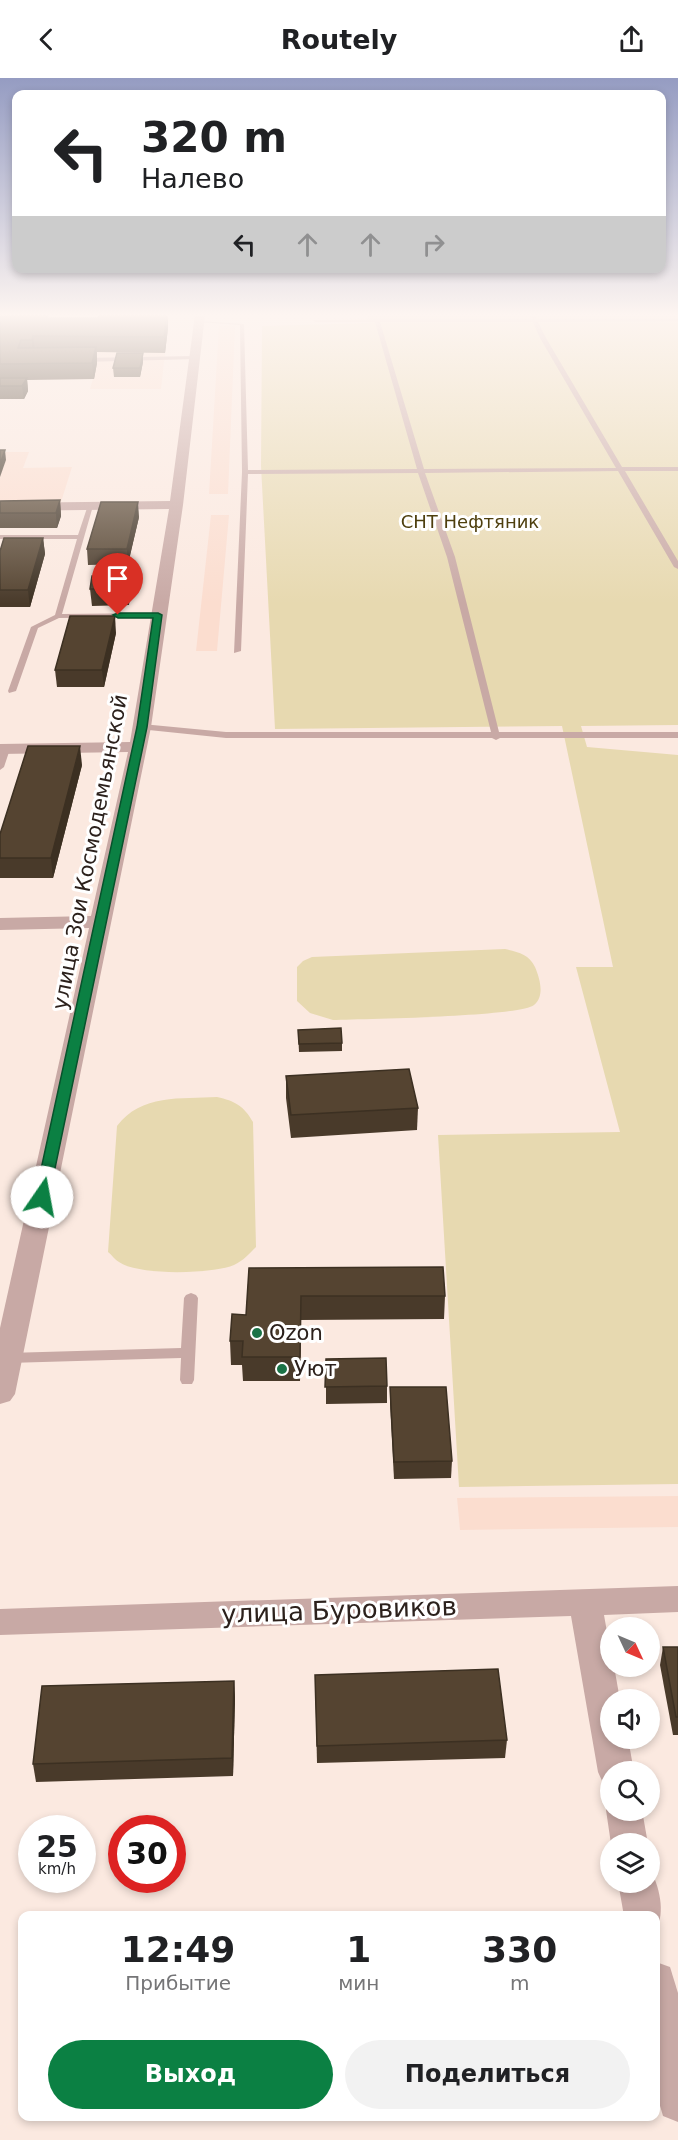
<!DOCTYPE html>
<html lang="ru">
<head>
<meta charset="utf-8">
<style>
	:root { --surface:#fff; --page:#f2f2f2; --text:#202124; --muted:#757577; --accent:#0b8043 }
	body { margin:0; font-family:"DejaVu Sans",sans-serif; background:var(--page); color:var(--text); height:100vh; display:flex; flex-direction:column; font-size:22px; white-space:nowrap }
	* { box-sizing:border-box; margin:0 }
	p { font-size:20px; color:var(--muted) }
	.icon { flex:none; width:33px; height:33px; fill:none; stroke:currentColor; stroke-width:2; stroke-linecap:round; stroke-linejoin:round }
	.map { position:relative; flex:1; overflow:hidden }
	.details { position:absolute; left:18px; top:1833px; width:642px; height:210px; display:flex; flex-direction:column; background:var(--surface); border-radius:12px; box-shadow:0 3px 9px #0003 }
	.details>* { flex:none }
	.hud { position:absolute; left:12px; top:12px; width:654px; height:183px; border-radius:12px; box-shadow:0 3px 9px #0003; background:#fff; color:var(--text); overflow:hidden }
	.needle { width:39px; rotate:134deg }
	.fabs { position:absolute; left:600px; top:1539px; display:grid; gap:12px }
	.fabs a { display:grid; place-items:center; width:60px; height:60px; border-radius:50%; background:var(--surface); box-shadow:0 3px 9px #0003; font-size:30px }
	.speed { position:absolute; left:18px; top:1737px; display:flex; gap:12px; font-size:30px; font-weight:700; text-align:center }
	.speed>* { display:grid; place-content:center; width:78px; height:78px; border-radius:50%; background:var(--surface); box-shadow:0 3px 9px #0003; line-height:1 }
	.speed small { font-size:15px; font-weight:400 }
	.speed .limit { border:9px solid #d22; background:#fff; color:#111 }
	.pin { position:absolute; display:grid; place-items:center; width:51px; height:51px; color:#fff; margin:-62px -26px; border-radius:50% 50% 50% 0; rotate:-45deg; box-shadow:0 0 6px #0007 }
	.pin .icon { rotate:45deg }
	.me { position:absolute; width:66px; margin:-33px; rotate:12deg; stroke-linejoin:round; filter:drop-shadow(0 0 4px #0008) }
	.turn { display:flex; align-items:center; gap:21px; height:126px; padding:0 30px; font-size:27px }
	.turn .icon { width:78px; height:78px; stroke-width:2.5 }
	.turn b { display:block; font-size:42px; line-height:51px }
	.lanes { display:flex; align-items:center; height:57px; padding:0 30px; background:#0003; justify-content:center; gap:30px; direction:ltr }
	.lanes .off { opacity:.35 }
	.eta { display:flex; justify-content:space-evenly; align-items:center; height:102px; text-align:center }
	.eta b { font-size:36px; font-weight:600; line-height:42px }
	.action { display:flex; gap:12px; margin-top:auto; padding:12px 30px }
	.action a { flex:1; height:69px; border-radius:36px; background:var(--accent); color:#fff; font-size:24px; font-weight:600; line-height:69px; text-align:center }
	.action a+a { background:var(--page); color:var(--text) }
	header { display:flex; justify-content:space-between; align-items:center; height:78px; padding:0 30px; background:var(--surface); font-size:27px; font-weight:600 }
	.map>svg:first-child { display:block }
	.built { fill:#fbddcf }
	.green { fill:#e7d9b0 }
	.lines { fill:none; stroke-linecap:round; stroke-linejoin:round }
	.service { fill:#c8a9a5; fill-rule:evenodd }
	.minor { fill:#c8a9a5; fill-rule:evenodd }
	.wall { fill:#493a2a }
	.shaded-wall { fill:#3c3022 }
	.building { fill:#554431; stroke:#3c3022; stroke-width:1.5 }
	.route { fill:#0b8043; stroke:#07532c; stroke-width:1.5 }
	.poi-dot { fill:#1b7347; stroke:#fff; stroke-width:2 }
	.labels { text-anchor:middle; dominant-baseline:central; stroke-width:6; stroke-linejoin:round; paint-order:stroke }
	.far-park-label { font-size:18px; fill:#4e3f0e; stroke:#fff }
	.street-label { font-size:21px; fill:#2c211c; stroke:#fff }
	.poi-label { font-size:21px; fill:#2c211c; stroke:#fff; text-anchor:start }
	.near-street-label { font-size:26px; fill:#2c211c; stroke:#fff }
</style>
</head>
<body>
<header><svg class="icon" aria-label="back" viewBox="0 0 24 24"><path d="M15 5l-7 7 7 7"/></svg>Routely<svg class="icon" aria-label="share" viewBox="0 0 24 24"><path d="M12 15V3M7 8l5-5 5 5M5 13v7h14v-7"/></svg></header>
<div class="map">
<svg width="678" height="2062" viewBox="0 0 678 2062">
	<rect width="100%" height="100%" fill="#fbe9e0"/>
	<g class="built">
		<polygon points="169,240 161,311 90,311 93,301 0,302 0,241"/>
		<polygon points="219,248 235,248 228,416 209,416"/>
		<polygon points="0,374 29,374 23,390 72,389 61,424 0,425"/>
		<polygon points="211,437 229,437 217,573 196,573"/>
		<polygon points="678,1418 678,1449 460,1452 457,1420"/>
	</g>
	<g class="green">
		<polygon points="367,237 678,237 678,647 581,648 587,669 678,677 678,1406 459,1409 438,1057 620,1054 576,889 613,889 562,648 275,651 261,388 262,248 369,245"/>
		<path d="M505 871C518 874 529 876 535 889 540 901 545 918 534 927 519 939 363 941 333 942L310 935 297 923V889L303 883 312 879Z"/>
		<path d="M217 1019C235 1023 244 1028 253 1044L256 1169C250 1175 243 1183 234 1187 212 1196 139 1198 119 1184 115 1182 112 1177 108 1174L117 1048C141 1016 181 1021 217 1019Z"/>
	</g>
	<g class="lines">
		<g class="service">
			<path d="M535 237 537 241H678V243L538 244 546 260 622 389H678V393H625L678 483V491L674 489 618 393 425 395 455 479 499 654H678V660H500L496 662 492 660H226L139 651 138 649 142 646 226 654H491L447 479 418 395 248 396 241 573 234 575 242 394 240 247 198 244 200 243 244 246 248 392 417 391 375 244H315L313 242 532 241 531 237ZM380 244H533L540 260 616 390 424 391Z"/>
			<polygon points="195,278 197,281 82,284 79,282 82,280"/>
			<polygon points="88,427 93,428 62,536 158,535 162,537 158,539 59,540 38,550 16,613 9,615 8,613 31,549 55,537 77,461 0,461 0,457 78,457"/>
			<polygon points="6,668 10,671 4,689 0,692 0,676 3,669"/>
			<polygon points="191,1215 196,1217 198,1220 194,1302 192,1306 182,1306 180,1302 181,1280 8,1285 3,1284 1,1280 3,1276 8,1275 181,1270 184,1220 186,1217"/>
		</g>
		<g class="minor">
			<polygon points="195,237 205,237 183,427 151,649 15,1316 10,1323 0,1326 0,1250 89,850 0,852 0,840 91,838 128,674 0,676 0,666 130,664 169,431 0,433 0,425 170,423"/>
			<polygon points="678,1508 678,1534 604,1537 610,1571 610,1588 614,1588 620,1622 610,1622 610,1660 628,1660 634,1694 610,1694 610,1708 603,1705 598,1694 571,1538 0,1557 0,1531"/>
			<polygon points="610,1722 610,1732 642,1732 648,1766 611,1766 606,1732"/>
			<path d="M650 1791C659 1807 666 1835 656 1851V1838H624L618 1804H650Z"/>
			<polygon points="656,1884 670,1889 678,1915 678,2044 663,2038 656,2014"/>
		</g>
	</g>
	<g class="wall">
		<polygon points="0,238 48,240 168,250 165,275 97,274 97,285 94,301 27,302 28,313 24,321 0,321"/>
		<polygon points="143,284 140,299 114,299 113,290"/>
		<polygon points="60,422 61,438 57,450 0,450 0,423"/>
		<polygon points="139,439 128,486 88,487 87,471"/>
		<polygon points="43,460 45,476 30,529 0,529 0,473"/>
		<polygon points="129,498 130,514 129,527 92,528 90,511"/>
		<polygon points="116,555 104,609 57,609 55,592"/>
		<polygon points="82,687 53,800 0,800 0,756"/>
		<polygon points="298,952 342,965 342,973 299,974"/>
		<polygon points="286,998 418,1030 417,1052 291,1060 286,1020"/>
		<polygon points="249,1190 445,1218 444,1241 301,1242 300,1303 243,1303 242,1287 231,1287 230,1263 246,1237"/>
		<polygon points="326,1281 387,1308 387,1325 326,1326"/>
		<polygon points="390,1309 452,1383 451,1400 394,1401 390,1326"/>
		<polygon points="663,1569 678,1569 678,1657 673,1657 660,1587"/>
		<polygon points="315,1597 507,1662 505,1680 317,1685"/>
		<polygon points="234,1603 235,1620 233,1698 36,1704 33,1686"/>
	</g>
	<g class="shaded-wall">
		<polygon points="168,237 168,250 165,275 164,259"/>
		<polygon points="33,258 35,273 33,277 32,262"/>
		<polygon points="96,269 97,285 94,301 92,285"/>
		<polygon points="143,275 143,284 140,299 140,290"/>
		<polygon points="27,300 28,313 24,321 22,308"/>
		<polygon points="5,372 6,382 0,399 0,386"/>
		<polygon points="60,422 61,438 57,450 56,435"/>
		<polygon points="138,424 139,439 128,486 127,471"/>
		<polygon points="43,460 45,476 30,529 28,512"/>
		<polygon points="129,498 130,514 129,527 128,511"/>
		<polygon points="115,538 116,555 104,609 102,592"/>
		<polygon points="80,668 82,687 53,800 51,780"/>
		<polygon points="301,1218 301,1242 300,1303 300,1279"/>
		<polygon points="234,1603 235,1620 233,1698 232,1680"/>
	</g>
	<g class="building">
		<polygon points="48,237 47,240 98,240 99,237 167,237 164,259 33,258 32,262 21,262 18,270 96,269 92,285 0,286 0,238"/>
		<polygon points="117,275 143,275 140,290 113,290"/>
		<polygon points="0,300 27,300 22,308 0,308"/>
		<polygon points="0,372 5,372 0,386"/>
		<polygon points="60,422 56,435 0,435 0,423"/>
		<polygon points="101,424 138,424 127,471 87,471"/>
		<polygon points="4,460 43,460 28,512 0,512 0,473"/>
		<polygon points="92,498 129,498 128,511 90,511"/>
		<polygon points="70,538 115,538 102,592 55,592"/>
		<polygon points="28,668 80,668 51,780 0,780 0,756"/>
		<polygon points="341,950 342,965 299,966 298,952"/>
		<polygon points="409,991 418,1030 291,1037 286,998"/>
		<polygon points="443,1189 445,1218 301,1218 300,1279 242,1279 243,1263 230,1263 232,1236 246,1237 249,1190"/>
		<polygon points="386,1280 387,1308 325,1309 326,1281"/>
		<polygon points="390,1309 446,1309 452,1383 394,1384"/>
		<polygon points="663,1569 678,1569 678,1639 676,1639"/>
		<polygon points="498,1591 507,1662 317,1668 315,1597"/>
		<polygon points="234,1603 232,1680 33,1686 42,1608"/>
	</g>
	<linearGradient id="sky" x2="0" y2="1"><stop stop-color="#959cc2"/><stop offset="0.45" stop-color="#fdf5f1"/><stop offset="1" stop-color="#fdf5f1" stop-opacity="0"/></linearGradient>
	<rect width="678" height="526" fill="url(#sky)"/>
	<polygon class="route" points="158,535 162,537 147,649 49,1119 42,1124 35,1119 137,649 153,540 118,540 113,537 118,535"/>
	<g class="poi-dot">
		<circle cx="257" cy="1255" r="6"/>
		<circle cx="282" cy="1291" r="6"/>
	</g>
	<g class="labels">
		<g class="far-park-label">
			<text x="470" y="443">СНТ Нефтяник</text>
		</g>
		<g class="street-label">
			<text transform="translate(90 774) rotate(-79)">улица Зои Космодемьянской</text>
		</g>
		<g class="poi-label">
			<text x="269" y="1255">Ozon</text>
			<text x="294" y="1291">Уют</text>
		</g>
		<g class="near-street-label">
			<text transform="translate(339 1532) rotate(-2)">улица Буровиков</text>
		</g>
	</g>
</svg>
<div class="fabs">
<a><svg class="needle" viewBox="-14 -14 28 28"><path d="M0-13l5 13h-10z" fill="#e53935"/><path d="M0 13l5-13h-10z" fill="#757577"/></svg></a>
<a><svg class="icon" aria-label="sound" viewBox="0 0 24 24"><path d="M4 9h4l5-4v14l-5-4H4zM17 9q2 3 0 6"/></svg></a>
<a><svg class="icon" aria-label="search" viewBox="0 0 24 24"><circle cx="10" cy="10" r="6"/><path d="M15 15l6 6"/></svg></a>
<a><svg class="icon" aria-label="layers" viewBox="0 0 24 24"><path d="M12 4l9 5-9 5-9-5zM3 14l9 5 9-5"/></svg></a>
</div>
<div class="speed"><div>25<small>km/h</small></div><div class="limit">30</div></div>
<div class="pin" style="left:118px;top:537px;background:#d93025"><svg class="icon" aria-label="arrive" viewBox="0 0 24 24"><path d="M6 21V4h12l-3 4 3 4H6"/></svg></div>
<svg class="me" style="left:42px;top:1119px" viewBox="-20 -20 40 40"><circle r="19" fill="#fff"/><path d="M0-13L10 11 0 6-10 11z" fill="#0b8043"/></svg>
<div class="hud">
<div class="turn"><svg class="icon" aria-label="left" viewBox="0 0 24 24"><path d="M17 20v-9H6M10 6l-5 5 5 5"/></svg><div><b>320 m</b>Налево</div></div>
<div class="lanes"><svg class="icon" aria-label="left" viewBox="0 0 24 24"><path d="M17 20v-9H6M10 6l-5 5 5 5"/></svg><svg class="icon off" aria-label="ahead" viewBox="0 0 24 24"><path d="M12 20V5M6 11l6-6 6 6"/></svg><svg class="icon off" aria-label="ahead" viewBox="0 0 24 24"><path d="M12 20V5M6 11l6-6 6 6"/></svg><svg class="icon off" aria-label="right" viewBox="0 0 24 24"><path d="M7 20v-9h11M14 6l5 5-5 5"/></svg></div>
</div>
<section class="details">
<div class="eta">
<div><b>12:49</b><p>Прибытие</p></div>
<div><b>1</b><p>мин</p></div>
<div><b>330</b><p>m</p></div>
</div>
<div class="action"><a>Выход</a><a>Поделиться</a></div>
</section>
</div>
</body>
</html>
